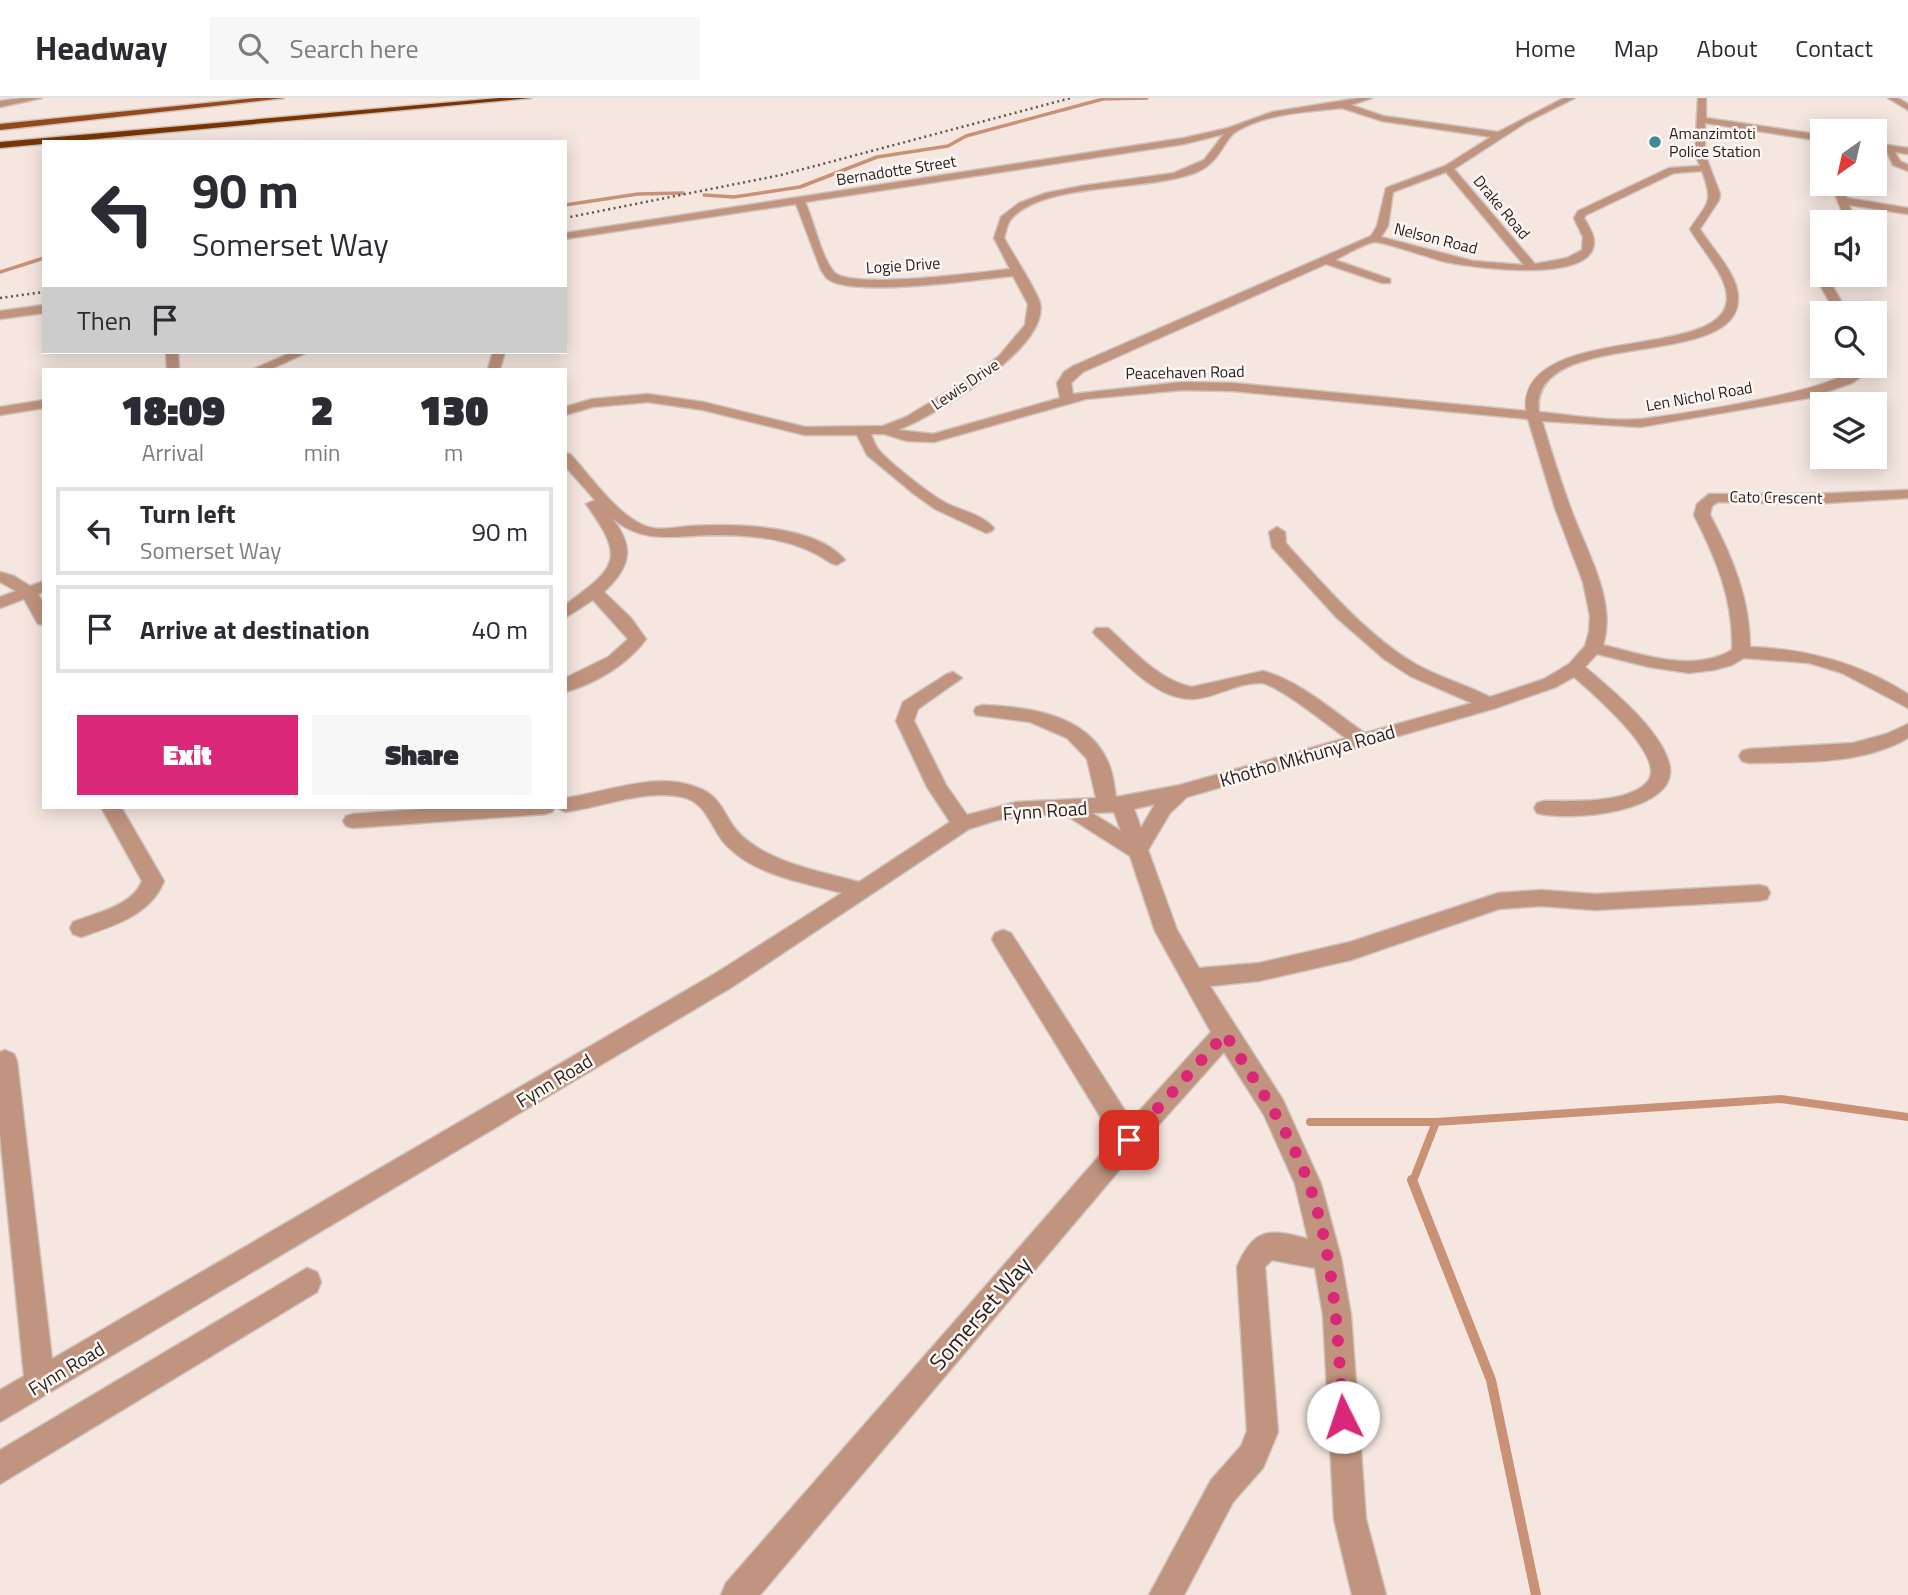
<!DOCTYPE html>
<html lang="en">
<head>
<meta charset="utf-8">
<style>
	:root { --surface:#fff; --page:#f7f7f7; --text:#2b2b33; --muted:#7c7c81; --line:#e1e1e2; --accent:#db2777 }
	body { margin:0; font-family:"Titillium Web",sans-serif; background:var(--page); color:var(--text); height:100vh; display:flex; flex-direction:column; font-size:26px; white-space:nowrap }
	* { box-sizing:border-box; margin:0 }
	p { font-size:23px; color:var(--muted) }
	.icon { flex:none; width:38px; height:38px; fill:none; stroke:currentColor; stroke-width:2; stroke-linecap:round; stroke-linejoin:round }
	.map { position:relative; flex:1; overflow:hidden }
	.details { position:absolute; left:42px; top:270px; width:525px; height:441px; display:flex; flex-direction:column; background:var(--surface); border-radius:0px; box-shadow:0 4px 18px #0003 }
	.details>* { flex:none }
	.guide { position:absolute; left:42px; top:42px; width:525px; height:214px; border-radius:0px; box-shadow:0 4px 18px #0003; background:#fff; color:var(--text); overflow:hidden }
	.needle { width:46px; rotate:214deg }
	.fabs { position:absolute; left:1810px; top:21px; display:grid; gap:14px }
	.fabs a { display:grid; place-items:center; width:77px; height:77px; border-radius:0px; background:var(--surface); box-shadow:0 4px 18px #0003; font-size:35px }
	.pin { position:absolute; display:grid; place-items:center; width:60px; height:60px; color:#fff; margin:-30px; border-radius:14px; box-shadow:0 4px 10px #0006 }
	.me { position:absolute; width:77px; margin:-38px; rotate:356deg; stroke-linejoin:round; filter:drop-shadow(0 0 5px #0008) }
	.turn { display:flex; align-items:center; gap:24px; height:147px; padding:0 35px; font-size:32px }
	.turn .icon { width:91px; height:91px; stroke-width:2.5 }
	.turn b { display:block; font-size:49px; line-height:60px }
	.then { display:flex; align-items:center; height:66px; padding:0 35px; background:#0003; gap:14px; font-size:26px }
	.eta { display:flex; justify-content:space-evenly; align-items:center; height:119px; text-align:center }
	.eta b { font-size:42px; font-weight:800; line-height:49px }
	.action { display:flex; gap:14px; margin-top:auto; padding:14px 35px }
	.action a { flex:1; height:80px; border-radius:0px; background:var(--accent); color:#fff; font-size:28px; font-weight:800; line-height:80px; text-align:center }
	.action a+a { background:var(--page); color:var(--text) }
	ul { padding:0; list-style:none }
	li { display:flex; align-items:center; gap:21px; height:88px; margin:0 14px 10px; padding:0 21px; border:4px solid var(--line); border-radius:0px }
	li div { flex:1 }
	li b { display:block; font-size:26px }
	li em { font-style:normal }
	header { display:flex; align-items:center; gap:42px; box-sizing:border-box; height:98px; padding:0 35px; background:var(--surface); border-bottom:2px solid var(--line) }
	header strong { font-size:33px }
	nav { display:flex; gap:38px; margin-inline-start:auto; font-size:24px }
	.search { width:490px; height:63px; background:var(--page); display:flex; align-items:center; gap:18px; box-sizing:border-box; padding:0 24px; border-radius:0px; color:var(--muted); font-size:26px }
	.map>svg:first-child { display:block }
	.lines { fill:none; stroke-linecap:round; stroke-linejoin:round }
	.stream-far2 { stroke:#c99175; stroke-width:3.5 }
	.stream-far1 { stroke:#c99175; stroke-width:8 }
	.stream { stroke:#c99175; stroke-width:10 }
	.street-casing { stroke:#cfc3bd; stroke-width:3 }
	.primary-casing { stroke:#cfc3bd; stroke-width:3 }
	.highway-casing { stroke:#cfc3bd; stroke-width:3 }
	.street { fill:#c0947e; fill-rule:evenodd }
	.primary { fill:#95491b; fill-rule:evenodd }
	.highway { fill:#7a3403; fill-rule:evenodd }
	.rail { stroke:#5d5552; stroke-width:2.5; stroke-dasharray:2 3.5; stroke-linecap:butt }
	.route { stroke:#db2777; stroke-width:12; stroke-dasharray:0 21.6 }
	.poi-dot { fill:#438995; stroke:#fef6f2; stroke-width:2.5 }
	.labels { text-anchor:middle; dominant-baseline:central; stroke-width:5; stroke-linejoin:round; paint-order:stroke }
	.far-poi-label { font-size:16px; fill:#241f1d; stroke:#fef6f2; text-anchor:start }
	.far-street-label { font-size:16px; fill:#241f1d; stroke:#fef6f2 }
	.street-label { font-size:19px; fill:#241f1d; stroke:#fef6f2 }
	.near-street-label { font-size:23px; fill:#241f1d; stroke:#fef6f2 }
</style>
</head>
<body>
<header>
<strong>Headway</strong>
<div class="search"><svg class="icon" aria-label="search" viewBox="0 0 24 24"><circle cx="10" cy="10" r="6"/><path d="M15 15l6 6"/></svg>Search here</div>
<nav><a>Home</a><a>Map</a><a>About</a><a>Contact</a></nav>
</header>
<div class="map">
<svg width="1908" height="1497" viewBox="0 0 1908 1497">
	<rect width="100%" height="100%" fill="#f5e7e0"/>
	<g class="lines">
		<g class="stream-far2">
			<polyline points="704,97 734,99 800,89 877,59 948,48 966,38 1103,1 1147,0"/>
			<polyline points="565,107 638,96 683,95"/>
			<polyline points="0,174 44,160"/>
		</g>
		<g class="stream-far1">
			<polyline points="1310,1024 1436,1024 1781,1001 1908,1019"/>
			<polyline points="1413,1083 1436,1024"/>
		</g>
		<polyline class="stream" points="1412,1082 1491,1282 1536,1497"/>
		<g class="street-casing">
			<g id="street">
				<polygon points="22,0 42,0 0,9 0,3"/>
				<path d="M1359 0H1372L1351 7 1383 18 1498 34 1564 0H1575L1525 25 1454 71 1535 166 1567 160 1582 152 1583 139 1574 120 1578 113 1669 70 1700 68 1695 56 1698 0H1706V20L1822 37V43L1705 25V56L1720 96 1719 102 1700 131C1712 151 1739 177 1738 201 1738 274 1529 227 1539 314 1572 317 1609 324 1642 321 1675 317 1843 293 1854 268H1866L1862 278 1852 285 1809 300 1640 329 1542 323C1551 352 1560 382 1571 411 1586 453 1617 502 1603 547 1645 557 1692 575 1732 552 1734 503 1716 460 1694 417L1697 406 1709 396H1811L1908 392V400L1811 406 1718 404 1712 408 1710 417C1732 458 1750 501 1750 549 1808 551 1859 565 1908 596V610L1842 575 1809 565 1744 560 1732 567 1714 572 1689 575 1649 569 1597 556 1585 569C1612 592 1660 631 1669 665 1683 715 1567 724 1537 715L1534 710 1537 705 1544 703C1571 703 1630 706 1648 683 1667 658 1591 594 1574 579L1556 589 1496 610 1187 699 1170 715 1148 752 1177 832 1199 870 1259 865 1350 844 1498 795 1541 792 1595 796 1759 787 1767 789 1770 795 1767 801 1759 803 1595 812 1541 808 1499 811 1351 862 1259 883 1210 888 1283 1002 1321 1086 1341 1160 1351 1217 1366 1421 1386 1497H1352L1334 1421 1323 1217 1315 1170 1272 1162 1265 1169 1278 1334 1263 1370 1233 1404 1184 1497H1149L1211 1382 1241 1348 1247 1333 1237 1169C1253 1130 1270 1130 1308 1141L1295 1086 1264 1017 1224 954 1138 1050 760 1497H721L726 1485 1114 1041 995 847 992 841 995 835 1003 832 1011 835 1131 1022 1211 934 1155 833 1130 758 1064 716 1016 718 994 723 969 731 732 889 0 1324V1292L24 1278 0 1036V954L5 952 14 956 17 963 52 1261 716 875 842 795C804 785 756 777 728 749 711 733 708 704 682 699 644 691 603 709 565 714L556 709H565V700C603 695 644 678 682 685 730 695 718 720 748 743 779 767 823 774 859 784L950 724 927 689 896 623 903 604 947 576 953 574 962 580 918 611 914 623 946 687 967 717 1016 704 1096 700 1087 661 1067 640 1030 624 976 617 974 613 976 609 983 607C1028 609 1086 616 1107 662 1113 673 1114 687 1116 699L1180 687 1346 640C1330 629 1277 586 1261 585 1238 584 1215 600 1193 601 1154 602 1122 560 1096 538L1093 534 1096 530H1108C1133 552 1158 582 1192 589L1263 573C1300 583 1333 613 1365 635L1472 605 1410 578 1384 561 1336 519 1272 449 1269 434 1277 429 1285 434 1286 445 1291 451C1328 491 1365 535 1412 564 1437 579 1465 586 1490 599L1544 581 1569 566 1585 548 1589 534 1590 518 1583 484 1555 410 1528 321 1233 293 1182 292 1086 301 934 344 907 343 884 336H871C873 341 875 347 878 351 887 363 932 398 946 405 962 413 981 416 994 430L992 433 986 435 935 411 914 396 867 357 857 337H805L703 312 648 304 593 309 565 317V309L592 301 648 296 703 304 805 329 883 328 906 319 970 280 999 258 1025 227 1028 206 1013 178C979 181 853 200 828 181 826 180 822 173 821 172L796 106 565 141V135L1184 40 1228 30 1272 14ZM1342 10 1382 23 1491 39 1445 68 1386 90 1377 128 1371 138 1073 268 1064 274 1057 285 1060 300 933 336 898 332C934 318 1050 250 1040 205 1036 191 1012 155 1004 140 1006 134 1007 125 1012 120 1047 83 1148 94 1197 74 1221 64 1224 40 1237 33 1267 15 1308 14 1342 10ZM1224 36 1204 62 1174 75 1081 88 1046 95 1019 105 1001 119 994 140 1010 171C982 174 850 192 834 174 821 159 814 123 805 104L1184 46ZM1702 73C1714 105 1708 104 1690 131 1701 151 1728 178 1727 201 1724 265 1518 223 1526 313L1233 285 1182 284 1073 296 1071 285 1083 274 1326 166 1382 185H1390V181L1335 162C1347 156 1361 147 1374 144 1383 143 1432 161 1446 164 1470 169 1594 187 1594 144 1594 136 1588 127 1584 120L1586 117 1674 75ZM1446 74 1524 167 1473 163 1381 139 1388 128 1393 94ZM1155 706 1141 730 1134 711ZM1114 714 1121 733 1092 715Z"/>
				<polygon points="1888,0 1898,0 1908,6 1908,12"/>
				<polygon points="1874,45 1908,50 1908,56 1895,54 1900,63 1908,67 1908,73 1893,67 1886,52 1874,51"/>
				<polygon points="1831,86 1841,86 1847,100 1908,110 1908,116 1849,107 1856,124 1846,124"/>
				<polygon points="1821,175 1831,177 1833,189 1848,215 1836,215 1821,189"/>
				<polygon points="44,207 44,215 0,221 0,213"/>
				<polygon points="166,254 178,254 179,271 167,271"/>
				<polygon points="292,254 308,254 271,271 254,271"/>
				<polygon points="493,254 505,254 500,271 488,271"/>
				<polygon points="44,302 44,310 0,317 0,309"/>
				<path d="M565 355 570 356C592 379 614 414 643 427 657 434 676 429 691 428 734 426 815 426 845 462L837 467 831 465C795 440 755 437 711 437 674 438 642 446 612 420 635 450 631 468 604 494L631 520 646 541C628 566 595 586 565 594V580L608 559 628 541 593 502 565 520V507C617 469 626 461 586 406L595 402 565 368Z"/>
				<polygon points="0,474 14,478 30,488 44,483 44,494 38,496 44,505 44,527 38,526 24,501 0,510 0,499 16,493 0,484"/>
				<path d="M1908 626V640C1862 667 1801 664 1749 665L1742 663 1739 658 1742 653 1749 651 1853 645 1886 636Z"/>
				<path d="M101 709H121L164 783C151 817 113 828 81 839L73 836 70 830 73 824C95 815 133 808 142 783Z"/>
				<polygon points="449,709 555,709 552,714 545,716 353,730 346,728 343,723 346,718 353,716"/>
				<polygon points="307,1170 317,1174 321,1184 317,1194 0,1386 0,1352"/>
			</g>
		</g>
		<g class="primary-casing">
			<polygon id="primary" points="256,0 284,0 0,32 0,26"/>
		</g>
		<g class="highway-casing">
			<polygon id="highway" points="499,0 531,0 0,50 0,44"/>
		</g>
		<use href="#street" class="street"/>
		<use href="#primary" class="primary"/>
		<use href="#highway" class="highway"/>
		<g class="rail">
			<polyline points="565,120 781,77 1071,0"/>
			<polyline points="0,200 44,194"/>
		</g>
	</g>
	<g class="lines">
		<path class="route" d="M1129 1042 1225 936C1256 984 1289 1032 1309 1086 1335 1160 1338 1241 1343 1319"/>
	</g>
	<circle class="poi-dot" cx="1655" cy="44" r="7"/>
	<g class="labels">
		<g class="far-poi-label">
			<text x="1669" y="35">Amanzimtoti<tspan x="1669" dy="18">Police Station</tspan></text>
		</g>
		<g class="far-street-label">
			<text transform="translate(896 72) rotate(-9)">Bernadotte Street</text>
			<text transform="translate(1502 109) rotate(50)">Drake Road</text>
			<text transform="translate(1436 140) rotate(14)">Nelson Road</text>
			<text transform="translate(903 167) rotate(-4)">Logie Drive</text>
			<text transform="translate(1185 274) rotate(-1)">Peacehaven Road</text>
			<text transform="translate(965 286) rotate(-34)">Lewis Drive</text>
			<text transform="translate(1699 298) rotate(-10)">Len Nichol Road</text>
			<text transform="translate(1776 399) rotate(1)">Cato Crescent</text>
		</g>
		<g class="street-label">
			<text transform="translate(1307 657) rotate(-16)">Khotho Mkhunya Road</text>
			<text transform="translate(1045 712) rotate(-4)">Fynn Road</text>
			<text transform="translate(554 982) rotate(-31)">Fynn Road</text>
			<text transform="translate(66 1270) rotate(-31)">Fynn Road</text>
		</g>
		<g class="near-street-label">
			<text transform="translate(980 1215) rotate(-49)">Somerset Way</text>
		</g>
	</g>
</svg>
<div class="fabs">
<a><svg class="needle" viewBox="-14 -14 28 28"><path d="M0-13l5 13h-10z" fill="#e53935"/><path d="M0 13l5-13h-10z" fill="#7c7c81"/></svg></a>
<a><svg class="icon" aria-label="sound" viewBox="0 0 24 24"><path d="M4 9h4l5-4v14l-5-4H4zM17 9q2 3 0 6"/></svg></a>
<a><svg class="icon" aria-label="search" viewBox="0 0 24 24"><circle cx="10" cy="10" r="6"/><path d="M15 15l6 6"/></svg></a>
<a><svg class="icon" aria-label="layers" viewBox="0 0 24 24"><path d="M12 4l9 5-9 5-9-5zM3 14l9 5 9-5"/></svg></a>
</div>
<div class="pin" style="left:1129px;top:1042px;background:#d93025"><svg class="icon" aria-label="arrive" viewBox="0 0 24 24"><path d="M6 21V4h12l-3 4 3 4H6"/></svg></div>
<svg class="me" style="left:1343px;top:1319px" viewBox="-20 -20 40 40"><circle r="19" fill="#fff"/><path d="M0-13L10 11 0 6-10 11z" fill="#db2777"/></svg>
<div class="guide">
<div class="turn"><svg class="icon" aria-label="left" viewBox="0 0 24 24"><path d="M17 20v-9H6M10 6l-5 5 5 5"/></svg><div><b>90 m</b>Somerset Way</div></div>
<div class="then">Then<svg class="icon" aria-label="arrive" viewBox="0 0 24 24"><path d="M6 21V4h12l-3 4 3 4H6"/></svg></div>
</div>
<section class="details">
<div class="eta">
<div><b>18:09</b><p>Arrival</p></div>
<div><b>2</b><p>min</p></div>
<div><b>130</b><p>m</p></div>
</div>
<ul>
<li><svg class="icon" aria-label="left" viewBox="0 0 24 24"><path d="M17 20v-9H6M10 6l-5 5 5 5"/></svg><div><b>Turn left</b><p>Somerset Way</p></div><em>90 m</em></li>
<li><svg class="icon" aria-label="arrive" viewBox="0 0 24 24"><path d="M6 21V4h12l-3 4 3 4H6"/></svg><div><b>Arrive at destination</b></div><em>40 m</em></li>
</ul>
<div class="action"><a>Exit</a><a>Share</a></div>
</section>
</div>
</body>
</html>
